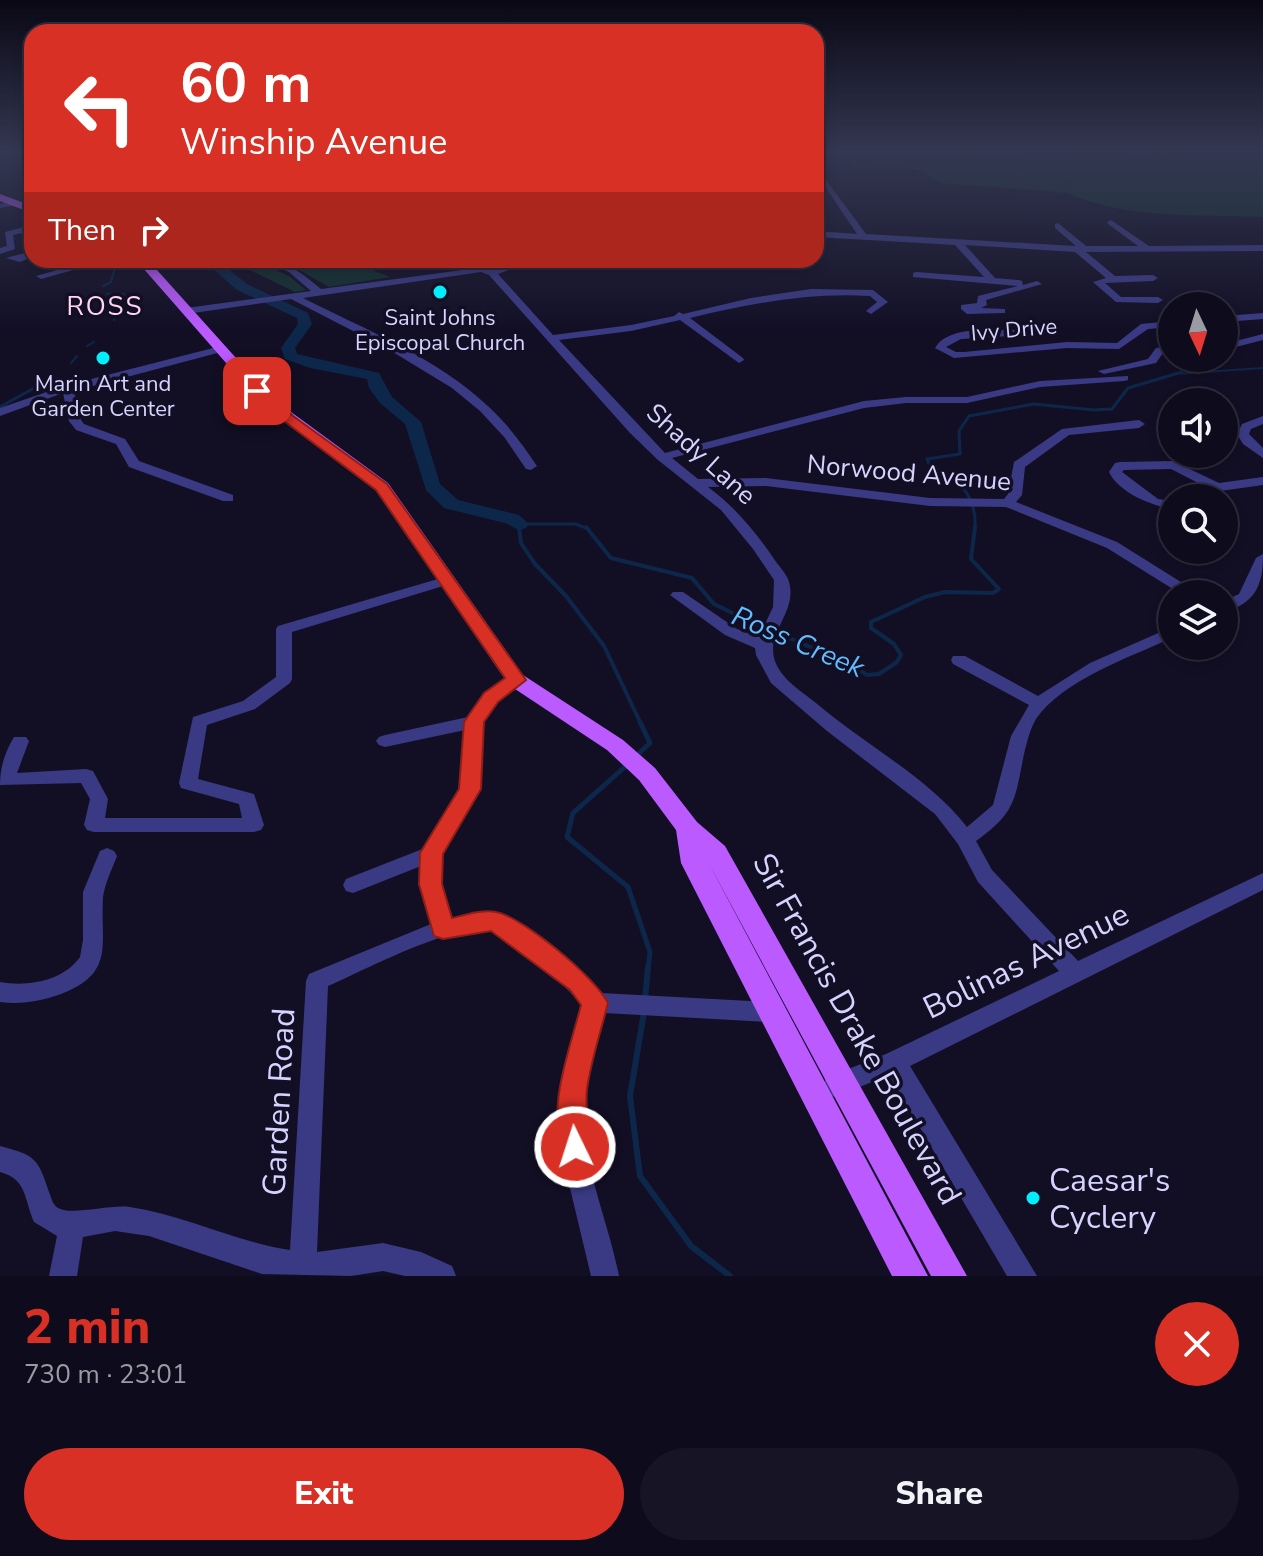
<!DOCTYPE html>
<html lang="en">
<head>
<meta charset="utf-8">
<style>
	:root { --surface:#0e0b1c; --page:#171425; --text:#f1f3f6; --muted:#9b9ba3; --line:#2e2b3b; --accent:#d93025 }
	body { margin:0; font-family:"Nunito Sans",sans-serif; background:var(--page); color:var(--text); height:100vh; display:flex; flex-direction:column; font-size:30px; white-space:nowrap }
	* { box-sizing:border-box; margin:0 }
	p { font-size:26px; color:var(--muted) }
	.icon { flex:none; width:44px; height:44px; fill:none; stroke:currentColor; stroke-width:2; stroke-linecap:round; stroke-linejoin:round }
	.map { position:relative; height:1276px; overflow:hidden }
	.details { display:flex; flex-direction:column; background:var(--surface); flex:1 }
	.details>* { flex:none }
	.banner { position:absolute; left:24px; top:24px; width:800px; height:244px; border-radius:24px; box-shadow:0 4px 12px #0003,0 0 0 2px var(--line); background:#d93025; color:#fff; overflow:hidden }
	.needle { width:52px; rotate:176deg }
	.tools { position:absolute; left:1158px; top:292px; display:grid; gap:16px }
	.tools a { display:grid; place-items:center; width:80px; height:80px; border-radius:50%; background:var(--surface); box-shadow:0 4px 12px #0003,0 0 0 2px var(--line); font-size:40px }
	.pin { position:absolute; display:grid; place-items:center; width:68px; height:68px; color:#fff; margin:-34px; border-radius:16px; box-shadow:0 4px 12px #0006 }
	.me { position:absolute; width:88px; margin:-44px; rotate:356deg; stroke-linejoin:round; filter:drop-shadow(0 0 6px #0008) }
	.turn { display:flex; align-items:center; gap:28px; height:168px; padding:0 24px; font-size:36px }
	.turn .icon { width:104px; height:104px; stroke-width:2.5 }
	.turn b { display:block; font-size:56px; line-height:68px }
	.then { display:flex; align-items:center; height:76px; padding:0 24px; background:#0003; gap:16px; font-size:30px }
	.round { display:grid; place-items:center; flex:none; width:84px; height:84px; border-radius:42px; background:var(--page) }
	.overview { display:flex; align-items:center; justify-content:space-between; height:136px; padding:0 24px }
	h1 { font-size:48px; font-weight:800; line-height:60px; color:var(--accent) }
	.action { display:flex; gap:16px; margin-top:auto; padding:16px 24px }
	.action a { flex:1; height:92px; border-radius:48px; background:var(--accent); color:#fff; font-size:32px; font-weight:800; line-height:92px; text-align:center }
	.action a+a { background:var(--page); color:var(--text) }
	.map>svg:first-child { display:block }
	.green { fill:#122f2d }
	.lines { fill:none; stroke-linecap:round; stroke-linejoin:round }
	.stream-far4 { stroke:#0d274b; stroke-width:2 }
	.stream-far3 { stroke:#0d274b; stroke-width:3 }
	.stream-far2 { stroke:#0d274b; stroke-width:4 }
	.stream-far1 { stroke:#0d274b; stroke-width:5 }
	.stream { stroke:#0d274b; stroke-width:6 }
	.river { fill:#0d274b; fill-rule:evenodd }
	.minor { fill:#3a3a84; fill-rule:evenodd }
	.major { fill:#ba5aff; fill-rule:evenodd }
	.route { fill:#d93025; stroke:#8d1f18; stroke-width:2 }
	.poi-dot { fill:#01effd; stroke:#120f25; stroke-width:3 }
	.labels { text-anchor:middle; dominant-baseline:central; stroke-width:7; stroke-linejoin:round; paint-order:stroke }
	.far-poi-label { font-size:22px; fill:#d6d3ff; stroke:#120f25 }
	.far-street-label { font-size:22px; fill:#d6d3ff; stroke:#120f25 }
	.far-quarter-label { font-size:26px; letter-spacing:2px; fill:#ffd5f1; stroke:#120f25 }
	.street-label { font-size:26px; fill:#d6d3ff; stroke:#120f25 }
	.water-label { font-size:28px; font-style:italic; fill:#61bdff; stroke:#120f25 }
	.near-street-label { font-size:32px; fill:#d6d3ff; stroke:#120f25 }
	.near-poi-label { font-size:32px; fill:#d6d3ff; stroke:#120f25; text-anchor:start }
</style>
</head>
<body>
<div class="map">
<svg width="1263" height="1276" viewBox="0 0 1263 1276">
	<rect width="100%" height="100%" fill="#120f25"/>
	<g class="green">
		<path d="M840 152H1082L1148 159 1174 156 1172 152H1263V217C1200 214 1127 220 1068 193L941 183 919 170 897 166 856 169Z"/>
		<polygon points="282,260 348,260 390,277 329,287"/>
		<polygon points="263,264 289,276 306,290 295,292 248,269"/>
	</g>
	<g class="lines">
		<g class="stream-far4">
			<polyline points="1017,165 1020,167 1012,178 1019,187"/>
			<polyline points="892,171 979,152"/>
			<polyline points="1058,194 1061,186 1073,177"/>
			<polyline points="103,286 111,282 116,263 120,260"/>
			<polyline points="107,294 124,294 123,299 131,301 117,309 131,310 115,314 114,320"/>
			<polyline points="87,346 94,342"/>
			<polyline points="71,363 77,356"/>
			<polyline points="1175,374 1263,368"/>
		</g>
		<g class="stream-far3">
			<polyline points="0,407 45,382"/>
			<polyline points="520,529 519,524 575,524 589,529"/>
			<path d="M975 529C977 493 958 480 929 464L927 459 960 454 959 431 969 416 1034 404 1094 410 1112 409 1128 388 1182 372"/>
		</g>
		<g class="stream-far2">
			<polyline points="519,527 521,543 535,564 566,596 604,646 641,724"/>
			<polyline points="586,527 611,558 692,578 714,604 765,629"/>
			<polyline points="773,631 850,664 867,675 879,674 897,662 901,655 894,644 871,628 871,622 925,597 945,592 993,593 999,589 971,559 975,527"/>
		</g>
		<g class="stream-far1">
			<polyline points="636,756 650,743 640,722"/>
			<polyline points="627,765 573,813 567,837 628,887 650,952 648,969"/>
		</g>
		<g class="stream">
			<polyline points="645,999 648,967"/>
			<polyline points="644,1012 630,1096 640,1176 691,1246 730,1276"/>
		</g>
		<polygon class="river" points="203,260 217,260 247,284 308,313 312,324 295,348 297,354 379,373 392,397 421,422 440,484 458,500 519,515 529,524 526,528 519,530 505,523 444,508 426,490 405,424 380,403 369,388 367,379 310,368 285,359 281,348 298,324 297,318 237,290"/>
		<g class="minor">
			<polygon points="816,166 866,234 1076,246 1055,228 1055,224 1058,223 1086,246 1138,246 1108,224 1107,222 1111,220 1149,246 1263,245 1263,251 1086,252 1115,276 1153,275 1158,278 1153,281 1105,283 1121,297 1158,297 1163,300 1158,303 1116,302 1093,282 1106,278 1075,252 965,245 995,278 1019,280 1022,281 1023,285 1037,281 1042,284 986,300 987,305 981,308 1005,309 1005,313 967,314 961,309 961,305 977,303 978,296 1018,286 913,277 913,273 916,272 984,277 955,245 816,237 816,231 857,234 816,173"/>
			<polygon points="14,201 17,205 0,208 0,204"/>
			<polygon points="32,225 32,231 13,235 15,249 0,254 0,248 7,246 5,232"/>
			<polygon points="32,251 32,257 20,262 6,258"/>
			<polygon points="93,260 109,260 41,279 36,276"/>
			<path d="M262 260C287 260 303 274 321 289L470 269 447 260H461L481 266 495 260H507L489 269 492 270 521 260H535L498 274 553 335 631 325 674 316 679 312 683 314 751 298 811 289 873 290 888 302 871 314 866 311 877 302 870 296C808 292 750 304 690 318L743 358 744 360 739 363 680 320 631 331 559 340 665 453 864 401 906 397H967L1040 381 1128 376V380L1124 381 1040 387 967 403H906L864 408 672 458 698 479 766 478 930 498 1004 499 1008 494 1014 462 1062 429 1139 420 1145 424 1139 428 1069 435 1025 467 1022 495 1016 502 1117 542 1200 594H1181L1107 548 1006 507 930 506 766 486 708 487C735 507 755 531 774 559 778 565 785 572 788 579 802 616 752 638 784 676 792 686 806 695 816 703 865 745 928 777 967 827L993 805 1011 736 1029 705 953 664 951 660 953 656H965L1038 696 1090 663 1172 627V638C1130 657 1063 680 1036 719 1030 729 1027 742 1024 754 1015 799 1016 813 976 841L992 870 1078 961 1263 873V890L910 1066 1037 1276H1007L889 1075 835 1097 826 1094 823 1086 826 1078 886 1054 1059 971 978 882 958 844 935 814 827 731 771 683 756 655 755 648 725 635 670 595 673 592H683L737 629 759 637 773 607 774 580 753 549 721 510 658 460 630 433 489 275 481 272 303 298C366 330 438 358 490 408 509 426 523 445 537 466L531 470 526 469 505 438 480 411 452 388 388 349 291 299 186 314 181 311 186 308 311 291 289 272Z"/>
			<polygon points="1263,313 1263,319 1224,322 1224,316"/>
			<path d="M1172 321V327L1148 329 1119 349 1067 348 954 358 935 348C949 324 997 331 1022 330L1027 333 1026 335 961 339 946 347 956 352H964L1067 342 1117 343 1141 324Z"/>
			<polygon points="1263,334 1263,340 1224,350 1224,344"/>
			<polygon points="221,346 225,347 225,351 74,391 81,420 84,424 125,439 139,461 233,495 233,501 223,501 129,467 116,444 76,430 69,421 63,393 0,416 0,408 64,386"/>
			<polygon points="1172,346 1172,352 1163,353 1156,363 1104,374 1098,371 1148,359 1156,348"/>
			<polygon points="1263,416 1263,424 1251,429 1249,434 1263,448 1263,458 1243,444 1237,434 1242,424"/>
			<path d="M1173 461 1219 483 1263 477V485L1220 491 1202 498H1184L1206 487 1171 469 1124 470 1122 472 1158 499 1172 501V509C1152 506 1118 492 1109 472L1115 463 1120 462Z"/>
			<path d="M1263 554C1263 585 1256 603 1224 612V601L1239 594 1256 558Z"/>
			<path d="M448 576 455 580 453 583 292 632V679L290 683 255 709 207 725 198 779 254 794 264 825 261 830 254 832H94L87 830 84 825 90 799 81 783 0 785C0 767 5 752 14 737H26L29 741 17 773 86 769 93 771 108 799 105 818H242L239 804 181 788 179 783 193 717 243 701 276 677V629L278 626Z"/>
			<path d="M516 675 524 680 522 684 497 701 483 722 479 789 442 853 440 884 450 918C463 915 476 912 488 912 525 915 576 967 601 993L770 1002 778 1005 781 1012 778 1019 770 1022 604 1013C594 1050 583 1086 584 1124 587 1176 609 1225 619 1276H591L564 1163 560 1125 564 1078 583 1006C565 986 517 937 492 930 456 921 363 971 328 986L317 1252 383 1243 421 1252 452 1266 456 1276H405L383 1271 351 1276 262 1274 149 1236 115 1231 83 1237 77 1276H49L57 1236 34 1222C24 1199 27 1179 0 1172V1146C35 1155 38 1158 49 1192 52 1199 52 1204 58 1208 72 1216 110 1204 130 1207 185 1215 235 1242 290 1250L306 981 309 974 431 924 420 884 421 866 353 893 346 891 343 885 346 879 425 848 461 789 465 730 385 747 379 745 376 741 379 737 385 735 468 717 485 693Z"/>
			<path d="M107 848 114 851 117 856C112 869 105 883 103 897 100 944 116 973 61 994 41 1001 21 1005 0 1002V982C28 987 63 981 80 957L83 940V892L100 851Z"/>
		</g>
		<g class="major">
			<polygon points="0,194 32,206 32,213 0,201"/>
			<polygon points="136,260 148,260 272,398 388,483 523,675 623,740 655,768 697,822 725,846 967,1276 931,1276 707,860 928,1276 892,1276 681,863 676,830 639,780 607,750 509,685 376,490 262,404"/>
		</g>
	</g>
	<linearGradient id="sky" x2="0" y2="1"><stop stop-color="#0a0814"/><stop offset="0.46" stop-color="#333751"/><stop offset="1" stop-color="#333751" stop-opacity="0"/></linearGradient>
	<rect width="1263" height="330" fill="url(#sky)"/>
	<path class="route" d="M253 388H262L293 416 387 484 526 680 498 702 484 722 481 789 443 854 442 884 452 918C465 915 483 909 496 912 523 917 596 978 608 1003 601 1031 591 1060 587 1089 584 1111 594 1138 586 1157L575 1161 565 1157C545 1109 569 1053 581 1005L570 990 491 931 443 939 434 936 419 884 420 853 459 789 464 722 484 693 505 678 376 490 284 421 253 393Z"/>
	<g class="poi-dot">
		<circle cx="440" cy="292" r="8"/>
		<circle cx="103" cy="358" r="8"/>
		<circle cx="1033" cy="1198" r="8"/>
	</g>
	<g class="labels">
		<g class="far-poi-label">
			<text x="440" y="318">Saint Johns<tspan x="440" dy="25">Episcopal Church</tspan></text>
			<text x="103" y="384">Marin Art and<tspan x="103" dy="25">Garden Center</tspan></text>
		</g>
		<g class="far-street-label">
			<text transform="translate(1014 330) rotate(-5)">Ivy Drive</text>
		</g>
		<g class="far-quarter-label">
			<text x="105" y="306">ROSS</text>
		</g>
		<g class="street-label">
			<text transform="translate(701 454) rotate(42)">Shady Lane</text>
			<text transform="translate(909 473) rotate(5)">Norwood Avenue</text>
		</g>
		<g class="water-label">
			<text transform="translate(798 642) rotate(23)">Ross Creek</text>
		</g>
		<g class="near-street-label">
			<text transform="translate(1026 961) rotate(-26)">Bolinas Avenue</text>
			<text transform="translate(857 1029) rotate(61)">Sir Francis Drake Boulevard</text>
			<text transform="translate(279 1102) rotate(-87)">Garden Road</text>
		</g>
		<g class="near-poi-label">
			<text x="1049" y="1180">Caesar's<tspan x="1049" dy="37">Cyclery</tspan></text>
		</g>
	</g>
</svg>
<div class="tools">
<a><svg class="needle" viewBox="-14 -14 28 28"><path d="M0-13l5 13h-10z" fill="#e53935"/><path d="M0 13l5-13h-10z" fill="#9b9ba3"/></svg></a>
<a><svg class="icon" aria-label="sound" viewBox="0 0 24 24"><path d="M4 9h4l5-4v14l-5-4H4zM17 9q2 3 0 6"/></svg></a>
<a><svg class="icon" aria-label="search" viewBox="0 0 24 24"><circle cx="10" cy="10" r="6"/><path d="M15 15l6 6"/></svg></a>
<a><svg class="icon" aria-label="layers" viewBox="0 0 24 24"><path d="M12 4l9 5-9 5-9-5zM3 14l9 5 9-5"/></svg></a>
</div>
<div class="pin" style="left:257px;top:391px;background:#d93025"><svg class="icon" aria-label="arrive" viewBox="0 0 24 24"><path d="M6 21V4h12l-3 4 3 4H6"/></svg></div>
<svg class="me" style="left:575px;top:1147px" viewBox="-20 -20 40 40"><circle r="17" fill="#d93025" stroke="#fff" stroke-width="3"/><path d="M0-11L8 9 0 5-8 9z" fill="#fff"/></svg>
<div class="banner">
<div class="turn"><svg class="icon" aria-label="left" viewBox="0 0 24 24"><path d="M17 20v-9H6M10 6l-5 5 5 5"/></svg><div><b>60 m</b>Winship Avenue</div></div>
<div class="then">Then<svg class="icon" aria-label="right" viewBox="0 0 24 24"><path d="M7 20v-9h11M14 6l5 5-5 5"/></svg></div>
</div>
</div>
<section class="details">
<div class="overview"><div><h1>2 min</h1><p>730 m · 23:01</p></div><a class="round" style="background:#d93025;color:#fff"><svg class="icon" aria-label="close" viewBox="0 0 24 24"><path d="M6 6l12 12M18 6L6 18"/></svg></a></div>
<div class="action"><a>Exit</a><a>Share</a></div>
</section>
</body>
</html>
